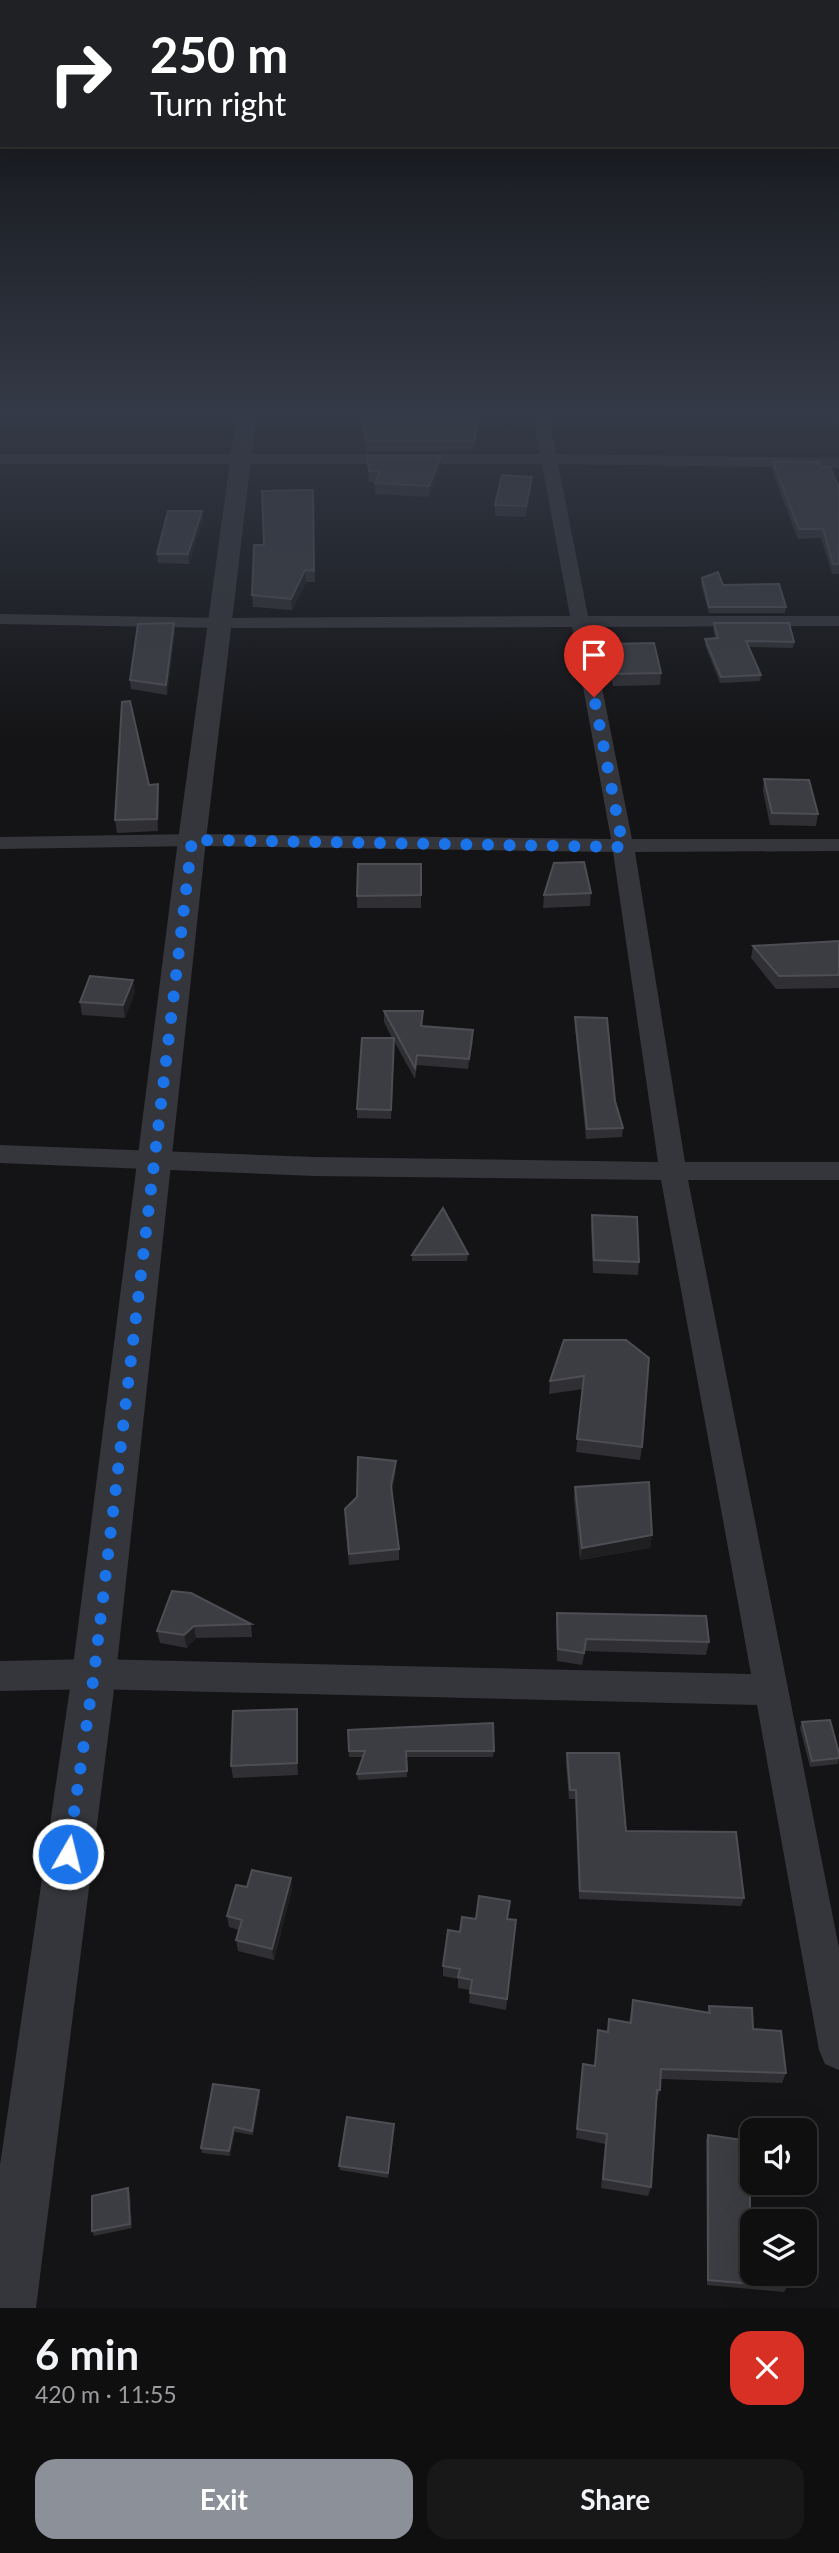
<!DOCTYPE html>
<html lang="en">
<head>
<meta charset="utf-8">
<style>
	:root { --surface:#0f0f10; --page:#181819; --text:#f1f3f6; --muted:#9b9c9f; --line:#2f2f30; --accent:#8c9099 }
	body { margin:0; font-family:Lato,sans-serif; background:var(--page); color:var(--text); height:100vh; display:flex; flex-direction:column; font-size:26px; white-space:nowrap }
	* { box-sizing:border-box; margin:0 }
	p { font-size:23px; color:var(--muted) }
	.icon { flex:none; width:38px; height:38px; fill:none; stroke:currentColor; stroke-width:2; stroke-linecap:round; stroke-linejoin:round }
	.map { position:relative; height:2308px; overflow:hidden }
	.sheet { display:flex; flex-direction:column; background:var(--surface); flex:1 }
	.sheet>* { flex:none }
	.hud { position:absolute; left:0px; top:0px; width:840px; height:147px; box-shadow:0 7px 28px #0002,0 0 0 2px var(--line); background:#202124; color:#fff; overflow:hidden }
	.buttons { position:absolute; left:740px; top:2118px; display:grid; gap:14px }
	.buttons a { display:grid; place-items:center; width:77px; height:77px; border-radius:14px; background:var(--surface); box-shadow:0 7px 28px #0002,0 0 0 2px var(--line); font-size:35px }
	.pin { position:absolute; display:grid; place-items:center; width:60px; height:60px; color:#fff; margin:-72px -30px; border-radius:50% 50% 50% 0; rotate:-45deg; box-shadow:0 0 7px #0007 }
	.pin .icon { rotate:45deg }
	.me { position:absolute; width:77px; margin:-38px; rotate:8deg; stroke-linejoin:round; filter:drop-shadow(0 0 5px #0008) }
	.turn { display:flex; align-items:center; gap:24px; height:147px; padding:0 35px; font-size:32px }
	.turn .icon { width:91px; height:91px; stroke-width:2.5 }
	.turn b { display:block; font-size:49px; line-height:60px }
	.round { display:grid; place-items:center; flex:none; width:74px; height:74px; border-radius:21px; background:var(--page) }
	.overview { display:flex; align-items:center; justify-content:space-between; height:119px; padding:0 35px }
	h1 { font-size:42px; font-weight:700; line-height:52px }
	.action { display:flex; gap:14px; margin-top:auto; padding:14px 35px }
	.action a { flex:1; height:80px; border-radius:21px; background:var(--accent); color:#fff; font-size:28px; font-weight:700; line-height:80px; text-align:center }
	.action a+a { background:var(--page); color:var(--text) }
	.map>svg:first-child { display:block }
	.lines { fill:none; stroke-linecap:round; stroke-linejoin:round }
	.minor { fill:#35363b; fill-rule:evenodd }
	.tertiary { fill:#35363b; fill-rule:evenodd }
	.wall { fill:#303034 }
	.shaded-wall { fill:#1f1f22 }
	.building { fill:#3c3d42; stroke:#4d4e54; stroke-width:2 }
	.route { stroke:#1a73e8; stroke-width:12; stroke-dasharray:0 21.6 }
</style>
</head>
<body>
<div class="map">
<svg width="839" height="2308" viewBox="0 0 839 2308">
	<rect width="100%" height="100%" fill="#141416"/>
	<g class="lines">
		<g class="minor">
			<polygon points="533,418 549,418 556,454 839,458 839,468 558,464 588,616 839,616 839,626 590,627 632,839 839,839 839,851 635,852 685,1162 839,1162 839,1180 688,1180 839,1948 839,2070 825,2064 819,2050 757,1705 94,1689 0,1691 0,1661 94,1659 751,1674 661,1180 314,1176 0,1163 0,1145 314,1157 658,1162 613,852 196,846 0,849 0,837 196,834 611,839 572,627 221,628 0,624 0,614 221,618 570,616 542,464 0,464 0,454 540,454"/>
			<polygon points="831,418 839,418 839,425 834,423"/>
		</g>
		<polygon class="tertiary" points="236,418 256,418 206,840 116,1674 36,2308 0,2308 0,2165 72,1674 178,840"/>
	</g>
	<g class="wall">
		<polygon points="482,418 473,451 366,451 363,420"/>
		<polygon points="367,456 441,467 429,497 375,494 375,482 369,482"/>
		<polygon points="773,462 821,467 839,488 839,574 832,574 821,538 798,539 772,471"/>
		<polygon points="531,487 526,517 495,516 495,505"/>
		<polygon points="313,490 315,582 306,582 292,610 253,607 252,595 264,545"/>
		<polygon points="203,520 189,564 158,563 157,554"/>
		<polygon points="702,578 786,607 785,613 709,613 701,584"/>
		<polygon points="174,623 175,632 167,695 131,689 130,680"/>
		<polygon points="714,623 794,642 793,648 749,647 761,675 760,681 720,683 705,645 705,639 715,638 713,629"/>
		<polygon points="608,644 661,673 660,685 613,686 607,656"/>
		<polygon points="764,779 818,814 816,826 770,825 763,791"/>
		<polygon points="158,784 159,796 158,831 117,833 115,820 149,785"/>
		<polygon points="421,864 421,908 357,908 357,896"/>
		<polygon points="591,893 590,906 543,908 544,895"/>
		<polygon points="839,941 839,988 776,989 751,958 753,946"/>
		<polygon points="135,992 125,1018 82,1015 80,1002"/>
		<polygon points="384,1011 423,1022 422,1026 473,1030 473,1041 468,1069 417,1065 415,1079 394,1041 391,1119 357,1118 357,1109 392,1038 384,1022"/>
		<polygon points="575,1017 615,1101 623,1128 622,1137 586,1139 575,1027"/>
		<polygon points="592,1215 639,1262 638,1275 593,1273 591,1228"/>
		<polygon points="468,1254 467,1261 412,1261 412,1255"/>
		<polygon points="564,1340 642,1447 640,1460 576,1452 583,1389 549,1394 550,1381"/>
		<polygon points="396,1461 396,1472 392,1493 399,1549 399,1560 349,1565 345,1520 357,1497"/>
		<polygon points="575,1487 652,1535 650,1548 580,1560 574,1499"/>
		<polygon points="172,1591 251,1624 252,1637 196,1638 187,1648 160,1643 157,1631"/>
		<polygon points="557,1613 709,1642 706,1655 585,1651 582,1665 557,1661 556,1625"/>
		<polygon points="297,1709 298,1720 298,1775 233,1778 231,1766"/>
		<polygon points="802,1722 839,1753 838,1764 810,1767 800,1728"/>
		<polygon points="348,1730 494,1751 493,1757 406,1757 407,1777 358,1780 357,1774 363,1757 349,1757"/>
		<polygon points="567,1753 626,1831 744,1898 741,1906 579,1899 575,1799 569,1799 566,1763"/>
		<polygon points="247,1887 292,1889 274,1960 238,1951 236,1940 239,1930 229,1927 227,1916"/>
		<polygon points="476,1919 508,1919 516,1920 506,2010 469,2003 470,1990 458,1988 458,1979 443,1976 443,1966 460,1932"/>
		<polygon points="633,2000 707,2013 709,2006 753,2029 786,2073 782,2083 661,2079 660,2090 657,2100 656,2100 651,2187 648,2196 601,2188 605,2144 576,2138 583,2064 594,2066 598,2030 607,2032 609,2019 629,2022"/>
		<polygon points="260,2096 253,2135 235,2132 230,2156 202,2153 201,2148"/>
		<polygon points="394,2124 388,2178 340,2170 339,2166"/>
		<polygon points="708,2135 750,2239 787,2287 784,2292 707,2285 706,2140"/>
		<polygon points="130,2193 132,2228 94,2236 92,2231"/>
	</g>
	<g class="shaded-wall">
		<polygon points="479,418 482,418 473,451 474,441"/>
		<polygon points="441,456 441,467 429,497 429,486"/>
		<polygon points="532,477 531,487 526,517 526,506"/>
		<polygon points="202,511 203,520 189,564 188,554"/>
		<polygon points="305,570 306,582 292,610 291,599"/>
		<polygon points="174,623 175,632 167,695 166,685"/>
		<polygon points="158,784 159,796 158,831 157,819"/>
		<polygon points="133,980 135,992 125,1018 123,1005"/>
		<polygon points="473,1030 473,1041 468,1069 469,1059"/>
		<polygon points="396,1461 396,1472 392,1497 391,1486"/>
		<polygon points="652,1535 650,1548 580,1560 582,1548"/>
		<polygon points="194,1626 196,1638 187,1648 184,1635"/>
		<polygon points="297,1709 298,1720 298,1775 297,1763"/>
		<polygon points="291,1878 292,1889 274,1960 272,1949"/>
		<polygon points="259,2090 260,2096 253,2135 252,2131"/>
		<polygon points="234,2127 235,2132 230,2156 229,2151"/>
		<polygon points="128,2188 130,2193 132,2228 130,2224"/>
	</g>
	<g class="building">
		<polygon points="440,418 479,418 474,441 366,441 363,420"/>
		<polygon points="367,456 441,456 429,486 375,483 380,471 369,471"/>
		<polygon points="773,462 819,462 821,467 830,467 839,488 839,564 833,564 823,529 799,529"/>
		<polygon points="502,475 532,477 526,506 495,505"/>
		<polygon points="313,490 314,571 305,570 291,599 252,595 254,545 264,545 262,491"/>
		<polygon points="168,511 202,511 188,554 157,554"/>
		<polygon points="718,572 723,585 779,584 786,607 709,607 702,578"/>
		<polygon points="174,623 166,685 130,680 138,624"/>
		<polygon points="714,623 789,623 794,642 746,641 761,675 721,677 705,639 718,638"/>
		<polygon points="654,643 661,673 614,674 608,644"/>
		<polygon points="130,701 149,785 158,784 157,819 115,820 122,702"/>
		<polygon points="764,779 809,780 818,814 772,813"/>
		<polygon points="584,862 591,893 544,895 554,863"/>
		<polygon points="358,864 421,864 421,895 357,896"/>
		<polygon points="839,941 839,975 779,976 753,946"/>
		<polygon points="90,976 133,980 123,1005 80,1002"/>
		<polygon points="384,1011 423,1011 421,1026 473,1030 469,1059 417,1055 415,1068"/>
		<polygon points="575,1017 607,1018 615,1101 623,1128 587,1129"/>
		<polygon points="362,1038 394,1038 391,1110 357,1109"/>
		<polygon points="443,1208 468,1254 412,1255"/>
		<polygon points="592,1215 637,1217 639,1262 594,1260"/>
		<polygon points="564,1340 626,1340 649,1358 642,1447 577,1439 584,1376 550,1381"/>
		<polygon points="358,1457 396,1461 391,1486 399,1549 349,1554 345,1509 357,1497"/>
		<polygon points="649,1482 652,1535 582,1548 575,1487"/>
		<polygon points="172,1591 191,1593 251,1624 194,1626 184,1635 157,1631"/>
		<polygon points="557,1613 706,1616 709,1642 586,1639 584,1653 558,1649"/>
		<polygon points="297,1709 297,1763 231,1766 233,1711"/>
		<polygon points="830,1720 839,1753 839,1758 812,1761 802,1722"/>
		<polygon points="493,1723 494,1751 406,1751 407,1771 357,1774 365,1751 349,1751 348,1730"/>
		<polygon points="567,1753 619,1753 626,1831 736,1832 744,1898 580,1891 576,1790 570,1790"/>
		<polygon points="252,1870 291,1878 272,1949 236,1940 242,1920 227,1916 236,1885 247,1887"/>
		<polygon points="479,1896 510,1901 507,1919 516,1920 507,1999 470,1993 472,1980 458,1977 460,1969 443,1966 448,1930 460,1932 462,1917 476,1919"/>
		<polygon points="633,2000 710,2013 709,2006 752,2008 753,2029 781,2031 786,2073 661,2069 660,2090 657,2090 651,2187 603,2179 607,2134 577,2129 583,2064 595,2066 598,2030 608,2032 609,2019 631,2023"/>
		<polygon points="213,2084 259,2090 252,2131 234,2127 229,2151 201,2148"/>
		<polygon points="347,2117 394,2124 388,2173 339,2166"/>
		<polygon points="708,2135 750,2141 750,2239 752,2239 752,2273 786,2273 787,2287 708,2280"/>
		<polygon points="128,2188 130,2224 92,2231 92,2196"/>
	</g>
	<linearGradient id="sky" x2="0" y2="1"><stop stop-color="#0b0b0c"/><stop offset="0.56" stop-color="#343a47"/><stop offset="1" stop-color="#343a47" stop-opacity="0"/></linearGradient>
	<rect width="839" height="741" fill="url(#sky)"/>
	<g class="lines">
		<polyline class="route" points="68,1854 94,1674 192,840 623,847 594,697"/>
	</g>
</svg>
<div class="buttons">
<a><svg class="icon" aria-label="sound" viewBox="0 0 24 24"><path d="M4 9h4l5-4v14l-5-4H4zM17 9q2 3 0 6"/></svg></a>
<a><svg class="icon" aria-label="layers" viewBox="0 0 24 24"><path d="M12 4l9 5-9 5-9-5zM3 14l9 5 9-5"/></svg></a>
</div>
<div class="pin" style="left:594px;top:697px;background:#d93025"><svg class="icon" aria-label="arrive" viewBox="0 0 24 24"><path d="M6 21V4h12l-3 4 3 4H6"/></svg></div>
<svg class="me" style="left:68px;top:1854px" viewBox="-20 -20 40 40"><circle r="17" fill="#1a73e8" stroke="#fff" stroke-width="3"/><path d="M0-11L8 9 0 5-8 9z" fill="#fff"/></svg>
<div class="hud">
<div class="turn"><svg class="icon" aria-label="right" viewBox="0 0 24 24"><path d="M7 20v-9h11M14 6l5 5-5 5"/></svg><div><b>250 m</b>Turn right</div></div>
</div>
</div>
<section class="sheet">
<div class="overview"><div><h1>6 min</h1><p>420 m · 11:55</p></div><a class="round" style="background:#d93025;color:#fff"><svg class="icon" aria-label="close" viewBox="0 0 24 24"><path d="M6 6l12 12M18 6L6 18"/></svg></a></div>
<div class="action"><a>Exit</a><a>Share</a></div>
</section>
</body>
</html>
